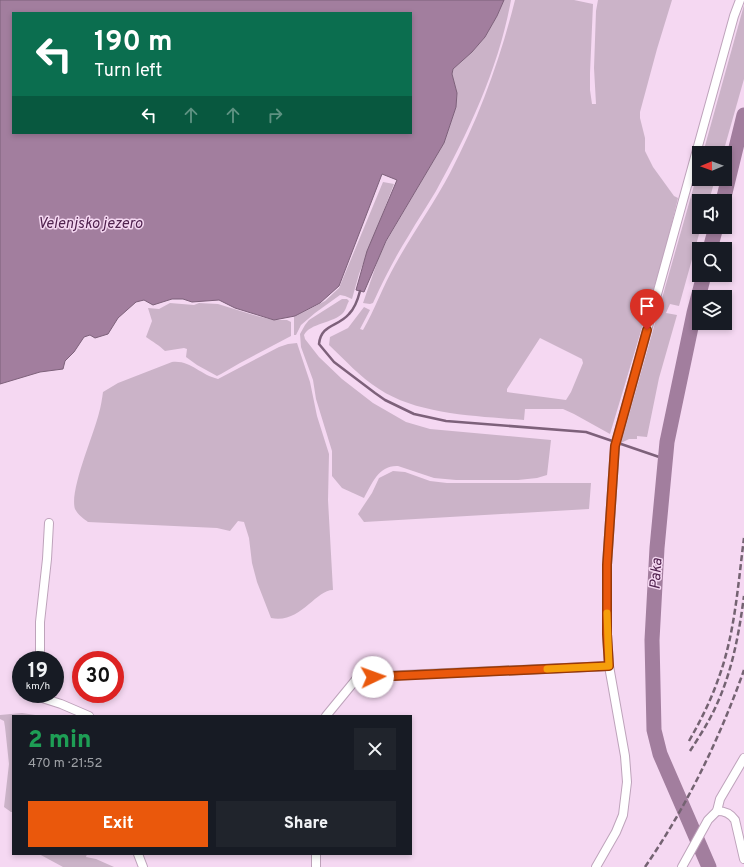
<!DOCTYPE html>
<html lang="en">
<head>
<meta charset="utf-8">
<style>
	:root { --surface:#171b24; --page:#20242c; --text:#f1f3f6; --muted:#9ea1a6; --accent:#ea580c }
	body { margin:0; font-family:Overpass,sans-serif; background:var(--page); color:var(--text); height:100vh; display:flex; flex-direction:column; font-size:15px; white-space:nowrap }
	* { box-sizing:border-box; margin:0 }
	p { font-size:13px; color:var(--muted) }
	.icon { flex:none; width:22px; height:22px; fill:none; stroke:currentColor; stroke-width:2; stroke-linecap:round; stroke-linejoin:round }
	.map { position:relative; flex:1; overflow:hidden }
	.sheet { position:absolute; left:12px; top:715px; width:400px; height:140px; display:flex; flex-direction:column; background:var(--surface); border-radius:0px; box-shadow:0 2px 6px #0003 }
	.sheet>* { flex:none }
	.banner { position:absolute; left:12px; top:12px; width:400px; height:122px; border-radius:0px; box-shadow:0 2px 6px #0003; background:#0b6e4f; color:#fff; overflow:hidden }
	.needle { width:26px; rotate:269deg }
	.buttons { position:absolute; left:692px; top:146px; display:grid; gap:8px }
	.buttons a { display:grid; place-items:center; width:40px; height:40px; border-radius:0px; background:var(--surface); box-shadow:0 2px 6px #0003; font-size:20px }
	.speed { position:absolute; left:12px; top:651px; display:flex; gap:8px; font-size:20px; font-weight:700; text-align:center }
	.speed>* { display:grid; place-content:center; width:52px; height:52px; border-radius:50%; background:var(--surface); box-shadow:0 2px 6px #0003; line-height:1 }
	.speed small { font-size:10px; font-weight:400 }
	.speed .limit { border:6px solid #d22; background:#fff; color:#111 }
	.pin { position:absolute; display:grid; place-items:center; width:34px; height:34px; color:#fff; margin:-41px -17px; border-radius:50% 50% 50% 0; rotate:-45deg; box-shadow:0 0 4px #0007 }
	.pin .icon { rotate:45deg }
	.me { position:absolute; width:44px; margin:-22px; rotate:87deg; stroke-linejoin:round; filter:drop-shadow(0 0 3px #0008) }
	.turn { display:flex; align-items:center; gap:14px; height:84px; padding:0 16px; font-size:18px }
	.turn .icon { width:52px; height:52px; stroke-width:2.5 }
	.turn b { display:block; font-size:28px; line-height:34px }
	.lanes { display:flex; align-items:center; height:38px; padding:0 16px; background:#0003; justify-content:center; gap:20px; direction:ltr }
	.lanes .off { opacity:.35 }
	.round { display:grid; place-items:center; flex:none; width:42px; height:42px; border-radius:0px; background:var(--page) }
	.summary { display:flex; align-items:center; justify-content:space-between; height:68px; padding:0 16px }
	h1 { font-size:24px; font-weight:800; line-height:30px; color:#1e9e55 }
	.action { display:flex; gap:8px; margin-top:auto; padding:8px 16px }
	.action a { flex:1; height:46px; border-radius:0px; background:var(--accent); color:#fff; font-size:16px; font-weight:800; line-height:46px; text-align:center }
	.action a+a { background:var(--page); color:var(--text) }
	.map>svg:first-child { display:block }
	.green { fill:#cbb3c8; fill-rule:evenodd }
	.water { fill:#a27e9e; stroke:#7d617a; fill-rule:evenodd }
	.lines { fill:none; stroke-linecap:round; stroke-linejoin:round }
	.stream { stroke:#7d617a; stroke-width:2.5 }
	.river { stroke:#a27e9e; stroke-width:15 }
	.minor-casing { stroke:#bea3bb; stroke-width:10 }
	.minor { stroke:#fff; stroke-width:8 }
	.rail { stroke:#746372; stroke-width:2.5; stroke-dasharray:6 3; stroke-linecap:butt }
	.route-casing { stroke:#983908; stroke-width:10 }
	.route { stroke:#ea580c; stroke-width:7 }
	.slow { stroke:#f59e0b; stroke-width:7 }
	.labels { text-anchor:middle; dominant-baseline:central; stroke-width:3; stroke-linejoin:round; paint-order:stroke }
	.water-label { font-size:15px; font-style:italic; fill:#50224e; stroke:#f5d8f2 }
</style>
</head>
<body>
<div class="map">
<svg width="744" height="867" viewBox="0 0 744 867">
	<rect width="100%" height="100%" fill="#f5d8f2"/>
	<g class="green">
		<path d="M504 0H511C499 67 469 132 436 191 427 206 417 221 409 235 395 257 384 279 373 303L370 304 363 303 379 257 386 242 444 143 456 107 457 93 452 74 453 69 472 52 485 37 497 16Z"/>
		<path d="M515 0H574L593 4 590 73V90L592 104H596L594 68 596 11 598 0H672L657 49 640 112V118L645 138V151L653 167 674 196 678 198 665 251 610 434 574 414 563 409H525L524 420C478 416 418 415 379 389 360 377 345 360 329 345L330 337 348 328 364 307 370 310 360 329 363 330C375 309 383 286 395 265 412 234 433 205 450 173 479 118 500 60 515 0ZM540 338 582 359 583 363 571 392 566 400 507 392V389Z"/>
		<polygon points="744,5 744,79 723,153 703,153"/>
		<polygon points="699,168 699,179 715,179 709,201 699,201 699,227 701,227 679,306 670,304 666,313 677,315 659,378 647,437 637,436 637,439 629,439 621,443"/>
		<polygon points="383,182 394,184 359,274 352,299 345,296 340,295 315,313 301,325 296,335 294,335 294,317 325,301 339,288"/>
		<path d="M342 299H347L349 301C347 304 346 310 343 313 334 323 310 323 304 335L305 339 319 357 342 379 373 403 406 422 430 429 551 440 547 475 537 478 518 480H456L434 478 398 466C379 465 372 483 364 498L342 488 332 476V451L316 399 313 380 301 347 300 334 305 325 309 320Z"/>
		<path d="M170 303 194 305 199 303 218 304 257 316 274 320H287L291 322V336L240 363 221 374 217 376 197 365 186 357 187 349 184 348 165 351C159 345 153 342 146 337L152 321 148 308 159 309Z"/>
		<path d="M297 343 310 382 317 416 329 454 328 500 333 590C315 590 301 624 271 618L257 582 252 563 249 538 244 522 238 521 230 531 217 528 88 522C83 518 78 515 75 509 69 491 94 434 99 413 101 406 102 399 103 392L118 383 172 362C191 360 200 375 218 379L279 347 288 344Z"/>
		<polygon points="393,471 405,472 430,481 447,483 591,483 589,509 364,522 358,514 372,493 379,478"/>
		<polygon points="22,713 42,716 13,716 13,812 11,812 4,807 9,764 5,727 4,721 0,719 0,715"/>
		<polygon points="39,854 87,854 86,857 96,859 114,867 63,867"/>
	</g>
	<path class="water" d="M0 0H504L497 16 485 37 472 52 453 69 452 74 457 93 456 107 444 143 386 241 364 292 356 290 367 251 397 180 382 174 339 286 320 303 295 316 274 320 235 308 219 300 192 302 183 299H172L153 305 144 300 136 302 118 318 108 334 95 338 90 335 84 337 74 352 65 361 63 369 40 372 0 384ZM13 13H411V133H13Z"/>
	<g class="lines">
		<path class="stream" d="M360 291C358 299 355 308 349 314 338 327 321 324 319 344L334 362 375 393 385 400 414 414 446 421 586 432 665 459"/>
		<g class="river">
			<polyline points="723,201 744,115"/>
			<polyline points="710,249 716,227"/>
			<polyline points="704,275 694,313 667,442 657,548 652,640 654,730 660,754 709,867"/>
		</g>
		<g class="minor-casing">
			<g id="minor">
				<polyline points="40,660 40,622 47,559 49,523"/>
				<polyline points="39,694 39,697 61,704 89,716"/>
				<polyline points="326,716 358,677 609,666"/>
				<path d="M717 811C725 811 730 813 735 820L744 859"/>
				<polyline points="138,854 143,867"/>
				<polyline points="316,867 316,854"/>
				<polyline points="596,867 616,832 623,815 627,782 625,756 609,666 607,634 607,565 615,446 734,16 740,0"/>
				<polyline points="682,867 708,820 717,811 720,799 744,758"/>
			</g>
		</g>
		<use href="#minor" class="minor"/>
		<g class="rail">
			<path d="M689 741C701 720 711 700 719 677 735 633 738 584 744 538"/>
			<path d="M690 751C699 737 709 722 716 706 732 672 739 634 744 596"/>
			<path d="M645 867C687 806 719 740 744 670"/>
		</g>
	</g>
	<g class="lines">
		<g class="route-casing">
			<polyline id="route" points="373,677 609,666 607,634 607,565 615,446 647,330"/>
		</g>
		<use href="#route" class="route"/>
		<polyline class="slow" points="547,669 609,666 607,613"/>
	</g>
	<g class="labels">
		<g class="water-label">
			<text x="90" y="224">Velenjsko jezero</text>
			<text transform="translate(657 574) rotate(-86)">Paka</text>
		</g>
	</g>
</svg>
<div class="buttons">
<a><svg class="needle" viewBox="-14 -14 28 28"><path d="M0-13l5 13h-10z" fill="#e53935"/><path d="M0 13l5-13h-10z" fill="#9ea1a6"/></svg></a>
<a><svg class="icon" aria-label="sound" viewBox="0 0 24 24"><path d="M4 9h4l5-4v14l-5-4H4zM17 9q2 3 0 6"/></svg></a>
<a><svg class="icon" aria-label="search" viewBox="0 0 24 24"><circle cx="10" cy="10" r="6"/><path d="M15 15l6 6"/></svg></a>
<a><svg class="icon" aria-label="layers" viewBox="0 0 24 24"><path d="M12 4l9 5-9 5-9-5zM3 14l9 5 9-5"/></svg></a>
</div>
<div class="speed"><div>19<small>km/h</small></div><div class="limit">30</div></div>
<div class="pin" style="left:647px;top:330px;background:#d93025"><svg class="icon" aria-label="arrive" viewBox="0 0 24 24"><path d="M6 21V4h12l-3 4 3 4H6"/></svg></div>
<svg class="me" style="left:373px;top:677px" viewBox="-20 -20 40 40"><circle r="19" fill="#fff"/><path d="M0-13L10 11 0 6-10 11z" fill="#ea580c"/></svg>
<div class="banner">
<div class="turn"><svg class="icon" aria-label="left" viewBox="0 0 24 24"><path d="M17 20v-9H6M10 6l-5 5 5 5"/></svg><div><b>190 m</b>Turn left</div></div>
<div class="lanes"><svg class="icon" aria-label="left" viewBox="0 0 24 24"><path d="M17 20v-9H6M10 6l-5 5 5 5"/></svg><svg class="icon off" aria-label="ahead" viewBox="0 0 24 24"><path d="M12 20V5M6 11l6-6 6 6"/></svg><svg class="icon off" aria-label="ahead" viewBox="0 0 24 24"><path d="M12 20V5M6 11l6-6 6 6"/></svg><svg class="icon off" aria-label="right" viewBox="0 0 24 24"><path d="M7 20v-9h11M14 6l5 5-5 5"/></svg></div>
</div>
<section class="sheet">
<div class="summary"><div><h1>2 min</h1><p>470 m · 21:52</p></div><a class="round"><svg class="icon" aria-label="close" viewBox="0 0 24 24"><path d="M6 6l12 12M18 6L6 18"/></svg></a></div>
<div class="action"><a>Exit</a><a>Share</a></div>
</section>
</div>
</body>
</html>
